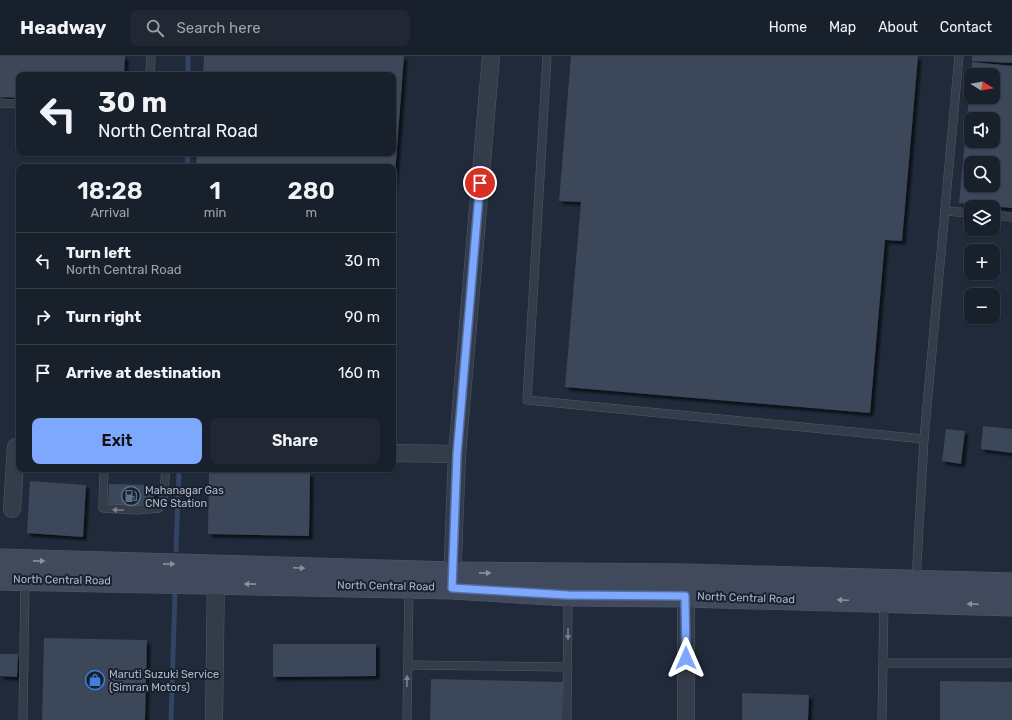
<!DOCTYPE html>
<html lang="en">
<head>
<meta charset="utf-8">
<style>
	:root { --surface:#18202c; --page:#212834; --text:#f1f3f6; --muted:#9fa3a9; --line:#363e48; --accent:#7da8fd }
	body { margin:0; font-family:Rubik,sans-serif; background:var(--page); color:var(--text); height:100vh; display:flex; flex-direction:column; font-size:15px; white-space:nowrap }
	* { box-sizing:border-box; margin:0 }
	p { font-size:13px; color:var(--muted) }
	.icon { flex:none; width:22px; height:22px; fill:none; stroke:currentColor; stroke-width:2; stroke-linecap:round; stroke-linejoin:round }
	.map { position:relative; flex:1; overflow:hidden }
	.details { position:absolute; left:16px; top:108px; width:380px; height:308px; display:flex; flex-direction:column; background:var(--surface); border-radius:8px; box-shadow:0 1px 3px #0004,0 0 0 1px var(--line) }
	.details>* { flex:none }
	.guide { position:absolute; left:16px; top:16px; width:380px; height:84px; border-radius:8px; box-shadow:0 1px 3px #0004,0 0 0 1px var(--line); background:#18202c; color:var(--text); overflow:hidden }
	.needle { width:26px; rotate:101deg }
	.fabs { position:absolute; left:964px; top:12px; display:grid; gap:8px }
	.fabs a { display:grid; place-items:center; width:36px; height:36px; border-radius:8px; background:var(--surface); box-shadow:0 1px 3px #0004,0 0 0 1px var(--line); font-size:20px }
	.pin { position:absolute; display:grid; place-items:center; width:34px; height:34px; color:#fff; margin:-17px; border:2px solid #fff; border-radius:50%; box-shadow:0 1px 4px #0007 }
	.me { position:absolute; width:44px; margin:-22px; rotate:0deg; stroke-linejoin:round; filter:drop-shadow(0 0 3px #0008) }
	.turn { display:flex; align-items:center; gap:14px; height:84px; padding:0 16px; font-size:18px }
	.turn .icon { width:52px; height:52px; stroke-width:2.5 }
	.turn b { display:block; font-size:28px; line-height:34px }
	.eta { display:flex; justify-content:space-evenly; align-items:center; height:68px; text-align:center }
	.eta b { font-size:24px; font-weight:600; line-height:28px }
	.action { display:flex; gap:8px; margin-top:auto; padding:8px 16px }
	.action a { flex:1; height:46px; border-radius:8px; background:var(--accent); color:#111; font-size:16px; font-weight:600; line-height:46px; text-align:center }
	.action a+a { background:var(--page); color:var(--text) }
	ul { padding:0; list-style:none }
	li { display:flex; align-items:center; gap:12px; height:56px; padding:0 16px; border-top:1px solid var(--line) }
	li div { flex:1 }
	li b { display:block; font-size:15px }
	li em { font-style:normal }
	header { display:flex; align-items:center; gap:24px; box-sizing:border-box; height:56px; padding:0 20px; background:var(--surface); border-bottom:1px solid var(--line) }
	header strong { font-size:19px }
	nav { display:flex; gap:22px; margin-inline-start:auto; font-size:14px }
	.search { width:280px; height:36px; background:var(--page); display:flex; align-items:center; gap:10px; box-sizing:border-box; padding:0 14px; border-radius:8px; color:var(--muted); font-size:15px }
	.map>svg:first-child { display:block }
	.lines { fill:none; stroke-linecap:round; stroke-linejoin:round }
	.stream { stroke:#324463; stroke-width:5 }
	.building { fill:#3c465a; fill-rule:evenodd; filter:url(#shadow) }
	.lane-casing { stroke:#515968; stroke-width:9 }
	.street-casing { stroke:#515968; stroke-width:18 }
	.secondary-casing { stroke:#515968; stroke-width:23 }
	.lane { stroke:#343c4a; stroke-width:8 }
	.street { stroke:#343c4a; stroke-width:17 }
	.secondary { stroke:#414a5d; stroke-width:22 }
	.oneway { fill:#777f8f }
	.oneway2 { fill:#8890a2 }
	.route-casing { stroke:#516da4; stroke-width:10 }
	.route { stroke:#7da8fd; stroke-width:7 }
	.labels { text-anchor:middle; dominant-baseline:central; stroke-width:4; stroke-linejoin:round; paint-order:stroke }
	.poi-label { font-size:11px; fill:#aeb6c7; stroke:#19212f; text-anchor:start }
	.street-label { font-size:11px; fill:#aeb6c7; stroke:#19212f }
</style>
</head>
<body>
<header>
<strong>Headway</strong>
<div class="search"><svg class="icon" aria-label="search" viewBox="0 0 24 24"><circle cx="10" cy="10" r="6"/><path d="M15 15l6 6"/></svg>Search here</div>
<nav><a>Home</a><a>Map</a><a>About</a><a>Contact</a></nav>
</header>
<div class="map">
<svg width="1012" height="664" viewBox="0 0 1012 664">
	<defs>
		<filter id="shadow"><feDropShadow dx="3.5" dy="3.5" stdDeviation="1" flood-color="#0009"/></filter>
	</defs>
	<rect width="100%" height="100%" fill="#202a3a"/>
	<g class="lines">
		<g class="stream">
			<polyline points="188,19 188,0"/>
			<polyline points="187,111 188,97"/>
			<polyline points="176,494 179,416"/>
			<polyline points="171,664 175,537"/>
		</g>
	</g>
	<g class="building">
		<polygon points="0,0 125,0 124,19 19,19 19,42 0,41"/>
		<polygon points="204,0 404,0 394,131 393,111 196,111 197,97 393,97 393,19 203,19"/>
		<polygon points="571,0 918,0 902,185 885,184 870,357 565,331 581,146 559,145"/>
		<polygon points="972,0 1012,0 1012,7 972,5"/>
		<path d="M972 6 1012 10V152L959 147 970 31 971 41H993V19H971ZM971 63H993V85H971ZM971 107H993V129H971Z"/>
		<polygon points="983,370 1012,373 1012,397 981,393"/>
		<polygon points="946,373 965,375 961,408 942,405"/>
		<polygon points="209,416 310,417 309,480 208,478"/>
		<polygon points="30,425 86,429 83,481 27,477"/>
		<polygon points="109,428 154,429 154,451 108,450"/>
		<polygon points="44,582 147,584 145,664 42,664"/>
		<polygon points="273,588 376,588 376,620 273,621"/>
		<polygon points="0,598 18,598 17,621 0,620"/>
		<polygon points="431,623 563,626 562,664 430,664"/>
		<polygon points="940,625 1012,626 1012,664 940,664"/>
		<polygon points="742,637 809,639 808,664 742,664"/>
	</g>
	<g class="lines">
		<g class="lane-casing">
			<g id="lane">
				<polyline points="547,0 527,344 924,383"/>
				<polyline points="150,19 151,0"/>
				<polyline points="0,47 19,48"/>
				<polyline points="945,155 971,157"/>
				<polyline points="993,159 1012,161"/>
				<polyline points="104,413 103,452 137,454 159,452 163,444 166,413"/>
				<polyline points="916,525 924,383 959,0"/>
				<polyline points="883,607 1012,607"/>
				<polyline points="408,609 568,611"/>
				<polyline points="23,664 25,525"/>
				<polyline points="407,664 409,533"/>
				<polyline points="567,664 568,539"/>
				<polyline points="882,664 884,546"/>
			</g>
		</g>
		<g class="street-casing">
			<g id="street">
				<polyline points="393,397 457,398"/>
				<polyline points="12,453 16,391 19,391"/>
				<polyline points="452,528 457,398 491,0"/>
				<polyline points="686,529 686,664"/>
				<polyline points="214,664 216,516"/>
			</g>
		</g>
		<g class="secondary-casing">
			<g id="secondary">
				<polyline points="0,504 452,517 686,519 1012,528"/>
				<polyline points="0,523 452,532 568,539 685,540 1012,549"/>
			</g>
		</g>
		<use href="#lane" class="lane"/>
		<use href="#street" class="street"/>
		<use href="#secondary" class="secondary"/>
	</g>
	<defs><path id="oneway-solid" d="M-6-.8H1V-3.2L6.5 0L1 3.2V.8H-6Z"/></defs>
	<g class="oneway">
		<use href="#oneway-solid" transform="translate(118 454) rotate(-178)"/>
		<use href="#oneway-solid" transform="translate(568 578) rotate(90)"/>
		<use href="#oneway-solid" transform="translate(407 625) rotate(-89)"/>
	</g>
	<g class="oneway2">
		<use href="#oneway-solid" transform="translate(39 505) rotate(1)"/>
		<use href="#oneway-solid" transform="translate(169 508) rotate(1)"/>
		<use href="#oneway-solid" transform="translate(299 512) rotate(2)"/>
		<use href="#oneway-solid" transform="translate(485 517) rotate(1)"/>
		<use href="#oneway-solid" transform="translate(250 528) rotate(-179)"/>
		<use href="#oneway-solid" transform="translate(843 544) rotate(-178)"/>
		<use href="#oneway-solid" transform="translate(973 548) rotate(-178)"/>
	</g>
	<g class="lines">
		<g class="route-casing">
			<polyline id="route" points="480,127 457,398 452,532 568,539 685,540 686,602"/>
		</g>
		<use href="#route" class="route"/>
	</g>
	<defs>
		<g id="fuel-ring" transform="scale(1)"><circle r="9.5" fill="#19212f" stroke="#5c6f8a" stroke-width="1.5"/><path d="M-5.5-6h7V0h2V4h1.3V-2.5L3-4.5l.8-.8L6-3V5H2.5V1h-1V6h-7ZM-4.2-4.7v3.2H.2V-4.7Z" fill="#5c6f8a"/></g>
		<g id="shop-ring" transform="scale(1)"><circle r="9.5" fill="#19212f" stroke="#3f7fe0" stroke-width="1.5"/><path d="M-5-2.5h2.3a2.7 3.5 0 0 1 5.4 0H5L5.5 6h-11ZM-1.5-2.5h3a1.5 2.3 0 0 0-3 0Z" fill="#3f7fe0"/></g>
	</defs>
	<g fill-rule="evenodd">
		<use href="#fuel-ring" x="131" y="440"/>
		<use href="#shop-ring" x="95" y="624"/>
	</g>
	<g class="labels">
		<g class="poi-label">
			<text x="145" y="434">Mahanagar Gas<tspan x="145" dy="13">CNG Station</tspan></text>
			<text x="109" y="618">Maruti Suzuki Service<tspan x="109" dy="13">(Simran Motors)</tspan></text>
		</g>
		<g class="street-label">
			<text transform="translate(62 524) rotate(1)">North Central Road</text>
			<text transform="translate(386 530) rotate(1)">North Central Road</text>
			<text transform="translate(746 542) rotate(2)">North Central Road</text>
		</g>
	</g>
</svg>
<div class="fabs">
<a><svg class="needle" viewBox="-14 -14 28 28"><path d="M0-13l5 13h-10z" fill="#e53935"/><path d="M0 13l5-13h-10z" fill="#9fa3a9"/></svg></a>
<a><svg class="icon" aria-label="sound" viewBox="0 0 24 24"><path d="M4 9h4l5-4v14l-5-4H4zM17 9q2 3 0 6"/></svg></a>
<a><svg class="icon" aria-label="search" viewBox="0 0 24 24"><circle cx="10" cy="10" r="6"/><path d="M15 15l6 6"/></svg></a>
<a><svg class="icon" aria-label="layers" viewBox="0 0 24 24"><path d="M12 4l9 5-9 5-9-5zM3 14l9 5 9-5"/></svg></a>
<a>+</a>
<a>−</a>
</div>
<div class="pin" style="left:480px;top:127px;background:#d93025"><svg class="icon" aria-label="arrive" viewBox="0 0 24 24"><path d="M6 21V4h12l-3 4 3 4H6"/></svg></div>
<svg class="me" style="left:686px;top:602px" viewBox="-20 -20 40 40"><path d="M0-17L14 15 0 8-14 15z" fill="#7da8fd" stroke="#fff" stroke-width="4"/></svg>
<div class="guide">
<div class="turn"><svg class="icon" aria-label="left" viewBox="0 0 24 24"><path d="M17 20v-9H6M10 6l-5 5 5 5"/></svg><div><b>30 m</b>North Central Road</div></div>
</div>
<section class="details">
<div class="eta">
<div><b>18:28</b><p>Arrival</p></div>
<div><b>1</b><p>min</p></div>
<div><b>280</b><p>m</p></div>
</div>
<ul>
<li><svg class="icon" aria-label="left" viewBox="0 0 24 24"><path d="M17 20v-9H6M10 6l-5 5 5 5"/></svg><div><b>Turn left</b><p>North Central Road</p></div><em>30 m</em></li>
<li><svg class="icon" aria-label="right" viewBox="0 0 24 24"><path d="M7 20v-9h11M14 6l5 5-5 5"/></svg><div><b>Turn right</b></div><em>90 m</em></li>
<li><svg class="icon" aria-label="arrive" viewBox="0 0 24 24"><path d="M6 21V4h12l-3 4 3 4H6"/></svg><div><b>Arrive at destination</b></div><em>160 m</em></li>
</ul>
<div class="action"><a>Exit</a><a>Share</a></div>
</section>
</div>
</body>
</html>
